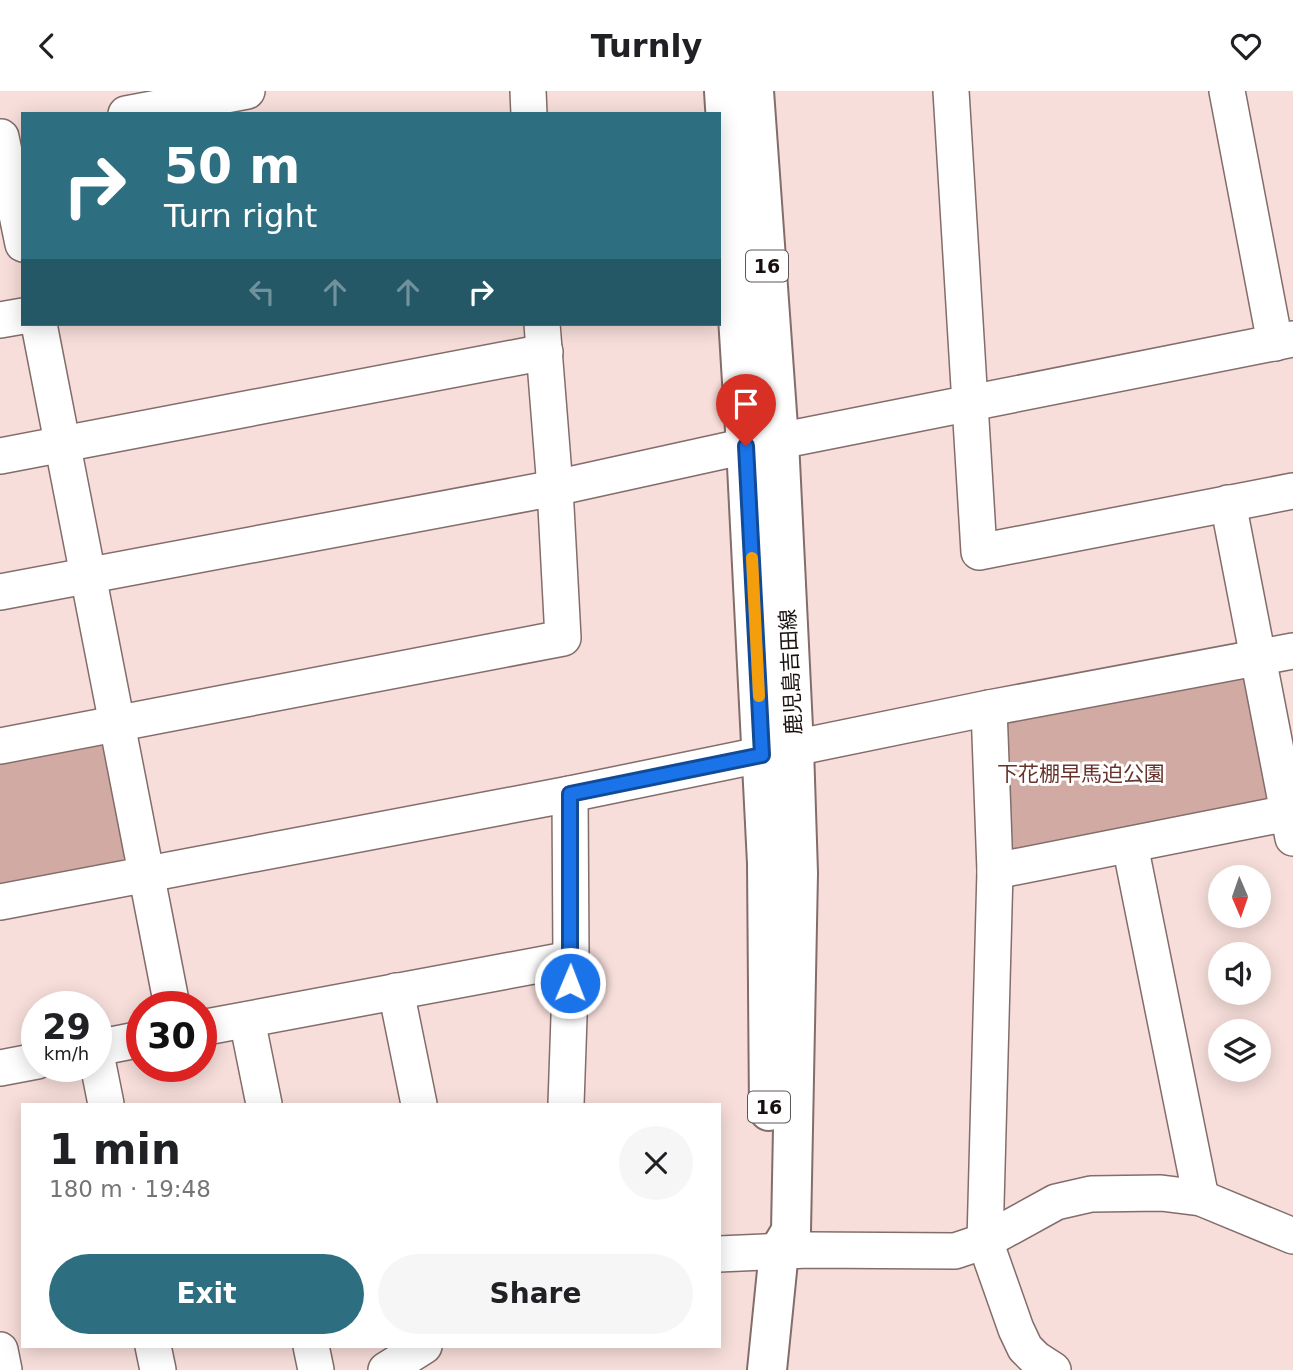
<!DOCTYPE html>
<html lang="en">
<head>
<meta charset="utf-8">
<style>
	:root { --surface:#fff; --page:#f6f6f6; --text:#202124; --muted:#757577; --accent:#2d6e81 }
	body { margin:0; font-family:"DejaVu Sans","Noto Sans JP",sans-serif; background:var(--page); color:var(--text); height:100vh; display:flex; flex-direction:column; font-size:26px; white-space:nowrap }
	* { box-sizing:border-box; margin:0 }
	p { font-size:23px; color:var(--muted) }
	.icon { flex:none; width:38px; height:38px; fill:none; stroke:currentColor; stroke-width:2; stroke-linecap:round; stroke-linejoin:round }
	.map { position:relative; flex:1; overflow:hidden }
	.panel { position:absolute; left:21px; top:1012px; width:700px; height:245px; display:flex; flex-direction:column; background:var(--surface); border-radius:0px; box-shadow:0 4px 18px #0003 }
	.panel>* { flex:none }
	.guide { position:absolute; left:21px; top:21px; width:700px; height:214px; border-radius:0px; box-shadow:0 4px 18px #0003; background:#2d6e81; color:#fff; overflow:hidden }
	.needle { width:46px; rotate:178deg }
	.controls { position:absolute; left:1208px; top:774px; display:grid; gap:14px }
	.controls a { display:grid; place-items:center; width:63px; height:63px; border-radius:50%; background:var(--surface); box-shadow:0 4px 18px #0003; font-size:35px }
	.speed { position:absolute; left:21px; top:900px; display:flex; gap:14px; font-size:35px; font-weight:700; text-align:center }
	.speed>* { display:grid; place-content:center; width:91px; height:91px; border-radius:50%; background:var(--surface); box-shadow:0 4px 18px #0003; line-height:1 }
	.speed small { font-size:18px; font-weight:400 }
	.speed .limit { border:10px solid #d22; background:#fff; color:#111 }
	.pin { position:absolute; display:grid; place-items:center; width:60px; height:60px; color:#fff; margin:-72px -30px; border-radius:50% 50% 50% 0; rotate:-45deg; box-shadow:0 0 7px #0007 }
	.pin .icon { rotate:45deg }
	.me { position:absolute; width:77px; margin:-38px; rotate:1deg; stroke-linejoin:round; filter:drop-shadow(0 0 5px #0008) }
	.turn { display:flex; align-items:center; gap:24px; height:147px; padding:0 28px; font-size:32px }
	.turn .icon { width:91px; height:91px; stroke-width:2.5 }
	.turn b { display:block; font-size:49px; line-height:60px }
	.lanes { display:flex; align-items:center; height:66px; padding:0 28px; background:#0003; justify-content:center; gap:35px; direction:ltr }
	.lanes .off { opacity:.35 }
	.round { display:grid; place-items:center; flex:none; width:74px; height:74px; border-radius:37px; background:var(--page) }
	.head { display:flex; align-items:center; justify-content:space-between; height:119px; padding:0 28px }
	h1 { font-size:42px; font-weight:700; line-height:52px }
	.action { display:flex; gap:14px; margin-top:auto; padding:14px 28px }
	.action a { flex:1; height:80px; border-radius:42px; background:var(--accent); color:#fff; font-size:28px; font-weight:700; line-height:80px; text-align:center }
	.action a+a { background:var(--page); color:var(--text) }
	header { display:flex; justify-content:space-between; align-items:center; height:91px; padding:0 28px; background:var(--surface); font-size:32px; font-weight:700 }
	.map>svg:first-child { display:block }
	.green { fill:#d1aaa4 }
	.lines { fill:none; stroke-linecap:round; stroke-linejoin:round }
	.minor-casing { stroke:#836d6a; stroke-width:38 }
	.major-casing { stroke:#836d6a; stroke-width:42 }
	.minor { stroke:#fff; stroke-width:35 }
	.major { stroke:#fff; stroke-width:38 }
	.route-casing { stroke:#114b97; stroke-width:18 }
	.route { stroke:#1a73e8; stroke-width:12 }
	.slow { stroke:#f59e0b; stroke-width:12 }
	.labels { text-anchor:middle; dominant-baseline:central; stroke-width:6; stroke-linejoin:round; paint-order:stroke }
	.shield { fill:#fff; stroke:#5d5857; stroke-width:2 }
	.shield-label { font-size:19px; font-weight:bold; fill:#18100f }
	.street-label { font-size:21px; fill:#18100f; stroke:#fff }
	.park-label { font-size:21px; fill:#67322c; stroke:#fff }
</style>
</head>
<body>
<header><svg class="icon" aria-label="back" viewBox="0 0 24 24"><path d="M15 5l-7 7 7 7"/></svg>Turnly<svg class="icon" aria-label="heart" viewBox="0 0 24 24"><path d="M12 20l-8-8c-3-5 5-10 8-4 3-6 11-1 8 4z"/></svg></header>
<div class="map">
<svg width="1293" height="1279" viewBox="0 0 1293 1279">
	<rect width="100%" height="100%" fill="#f7deda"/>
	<g class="green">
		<polygon points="1239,586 1250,593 1269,714 1016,763 1007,757 1005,642 1010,629"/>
		<polygon points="96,649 108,659 128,760 122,770 0,793 0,668"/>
	</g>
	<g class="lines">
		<g class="minor-casing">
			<g id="minor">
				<polyline points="528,0 529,23"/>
				<polyline points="951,0 979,461 1293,400"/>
				<polyline points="1227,0 1275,252"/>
				<polyline points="126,23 247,0"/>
				<polyline points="1,46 23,153"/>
				<polyline points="0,229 23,225"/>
				<polyline points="39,233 172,915"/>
				<polyline points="779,350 1293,248"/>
				<polyline points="0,365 545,261"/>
				<polyline points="1228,412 1293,747"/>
				<polyline points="0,501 555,397 746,355"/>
				<polyline points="989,617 995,780 985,1150 1016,1238 1025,1257 1036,1268 1053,1279"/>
				<polyline points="0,655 563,547 555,397 542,233"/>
				<polyline points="1130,754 1201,1107"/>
				<polyline points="995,780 1293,721"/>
				<polyline points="0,811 570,703 989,617 1293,560"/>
				<polyline points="396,900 419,1013"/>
				<polyline points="247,929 264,1013"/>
				<polyline points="201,937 571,868"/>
				<polyline points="96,957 142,948"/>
				<polyline points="96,963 106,1013"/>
				<polyline points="0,977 37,970"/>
				<polyline points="566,1013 571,868 570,703"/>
				<polyline points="719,1163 809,1159 955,1160 985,1150 1056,1111 1091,1103 1161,1102 1201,1107 1293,1145"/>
				<polyline points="153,1255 158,1279"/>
				<polyline points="311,1255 316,1279"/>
				<polyline points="0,1259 4,1279"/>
				<polyline points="386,1279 424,1255"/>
			</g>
		</g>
		<g class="major-casing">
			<g id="major">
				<polyline points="724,0 746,355 767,772 769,1020"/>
				<polyline points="754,0 779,350 794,657 798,782 791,1140 779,1160 767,1279"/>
			</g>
		</g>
		<use href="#minor" class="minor"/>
		<use href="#major" class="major"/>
	</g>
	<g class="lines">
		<g class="route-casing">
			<polyline id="route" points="570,892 570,703 762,664 746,355"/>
		</g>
		<use href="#route" class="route"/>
		<polyline class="slow" points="752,467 759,605"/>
	</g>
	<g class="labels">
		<g class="shield">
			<rect x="746" y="159.5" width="42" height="31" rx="5"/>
			<rect x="748" y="1000.5" width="42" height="31" rx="5"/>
		</g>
		<g class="shield-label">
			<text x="767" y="175">16</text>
			<text x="769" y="1016">16</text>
		</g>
		<g class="street-label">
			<text transform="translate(791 581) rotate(-93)">鹿児島吉田線</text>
		</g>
		<g class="park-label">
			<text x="1081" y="683">下花棚早馬迫公園</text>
		</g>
	</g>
</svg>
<div class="controls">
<a><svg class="needle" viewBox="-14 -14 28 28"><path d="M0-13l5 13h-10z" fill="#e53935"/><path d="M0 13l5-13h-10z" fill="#757577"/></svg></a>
<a><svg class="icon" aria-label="sound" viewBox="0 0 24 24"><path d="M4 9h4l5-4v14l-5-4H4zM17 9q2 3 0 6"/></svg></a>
<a><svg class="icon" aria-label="layers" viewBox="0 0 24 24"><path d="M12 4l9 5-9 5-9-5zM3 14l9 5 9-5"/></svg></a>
</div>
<div class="speed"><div>29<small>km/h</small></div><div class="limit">30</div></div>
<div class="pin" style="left:746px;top:355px;background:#d93025"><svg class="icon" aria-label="arrive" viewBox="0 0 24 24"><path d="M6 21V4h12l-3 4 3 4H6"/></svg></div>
<svg class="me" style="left:570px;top:892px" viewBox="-20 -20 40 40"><circle r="17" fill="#1a73e8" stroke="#fff" stroke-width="3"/><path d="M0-11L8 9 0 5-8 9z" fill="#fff"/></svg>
<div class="guide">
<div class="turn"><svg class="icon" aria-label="right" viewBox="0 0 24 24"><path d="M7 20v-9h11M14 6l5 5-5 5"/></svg><div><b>50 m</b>Turn right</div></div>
<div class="lanes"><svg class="icon off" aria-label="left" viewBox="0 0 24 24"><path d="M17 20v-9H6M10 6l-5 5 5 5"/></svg><svg class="icon off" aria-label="ahead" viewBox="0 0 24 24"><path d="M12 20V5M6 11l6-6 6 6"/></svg><svg class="icon off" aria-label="ahead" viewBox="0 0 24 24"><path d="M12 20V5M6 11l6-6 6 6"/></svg><svg class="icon" aria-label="right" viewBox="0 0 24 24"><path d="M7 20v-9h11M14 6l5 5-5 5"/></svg></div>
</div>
<section class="panel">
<div class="head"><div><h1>1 min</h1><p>180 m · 19:48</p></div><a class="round"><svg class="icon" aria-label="close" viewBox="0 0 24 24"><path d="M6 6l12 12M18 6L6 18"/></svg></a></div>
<div class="action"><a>Exit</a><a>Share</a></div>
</section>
</div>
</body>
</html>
